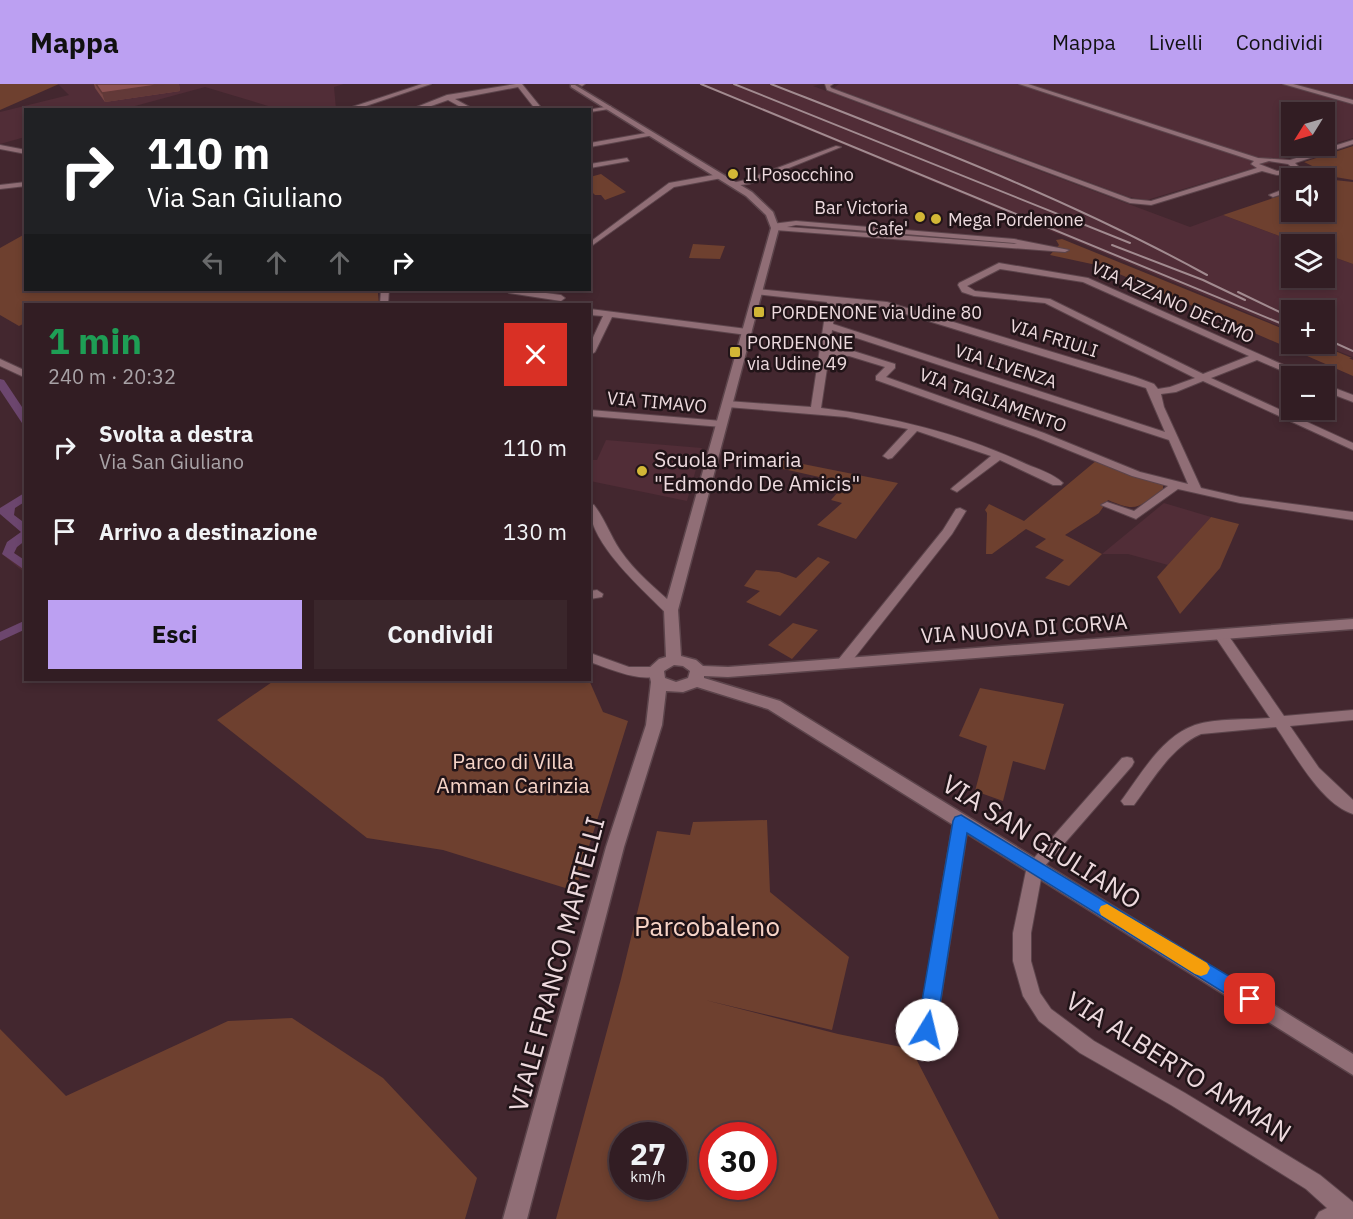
<!DOCTYPE html>
<html lang="it">
<head>
<meta charset="utf-8">
<style>
	:root { --surface:#321d23; --page:#3a262b; --text:#f1f3f6; --muted:#a8a2a6; --line:#4d3b41; --accent:#bca0f2 }
	body { margin:0; font-family:"IBM Plex Sans",sans-serif; background:var(--page); color:var(--text); height:100vh; display:flex; flex-direction:column; font-size:22px; white-space:nowrap }
	* { box-sizing:border-box; margin:0 }
	p { font-size:20px; color:var(--muted) }
	.icon { flex:none; width:33px; height:33px; fill:none; stroke:currentColor; stroke-width:2; stroke-linecap:round; stroke-linejoin:round }
	.map { position:relative; flex:1; overflow:hidden }
	.side { position:absolute; left:24px; top:219px; width:567px; height:378px; display:flex; flex-direction:column; background:var(--surface); border-radius:0px; box-shadow:0 3px 9px #0003,0 0 0 2px var(--line) }
	.side>* { flex:none }
	.hud { position:absolute; left:24px; top:24px; width:567px; height:183px; border-radius:0px; box-shadow:0 3px 9px #0003,0 0 0 2px var(--line); background:#202124; color:#fff; overflow:hidden }
	.needle { width:39px; rotate:233deg }
	.tools { position:absolute; left:1281px; top:18px; display:grid; gap:12px }
	.tools a { display:grid; place-items:center; width:54px; height:54px; border-radius:0px; background:var(--surface); box-shadow:0 3px 9px #0003,0 0 0 2px var(--line); font-size:30px }
	.speed { position:absolute; left:609px; top:1038px; display:flex; gap:12px; font-size:30px; font-weight:700; text-align:center }
	.speed>* { display:grid; place-content:center; width:78px; height:78px; border-radius:50%; background:var(--surface); box-shadow:0 3px 9px #0003,0 0 0 2px var(--line); line-height:1 }
	.speed small { font-size:15px; font-weight:400 }
	.speed .limit { border:9px solid #d22; background:#fff; color:#111 }
	.pin { position:absolute; display:grid; place-items:center; width:51px; height:51px; color:#fff; margin:-26px; border-radius:12px; box-shadow:0 3px 9px #0006 }
	.me { position:absolute; width:66px; margin:-33px; rotate:9deg; stroke-linejoin:round; filter:drop-shadow(0 0 4px #0008) }
	.turn { display:flex; align-items:center; gap:21px; height:126px; padding:0 24px; font-size:27px }
	.turn .icon { width:78px; height:78px; stroke-width:2.5 }
	.turn b { display:block; font-size:42px; line-height:51px }
	.lanes { display:flex; align-items:center; height:57px; padding:0 24px; background:#0003; justify-content:center; gap:30px; direction:ltr }
	.lanes .off { opacity:.35 }
	.round { display:grid; place-items:center; flex:none; width:63px; height:63px; border-radius:0px; background:var(--page) }
	.headline { display:flex; align-items:center; justify-content:space-between; height:102px; padding:0 24px }
	h1 { font-size:36px; font-weight:800; line-height:45px; color:#1e9e55 }
	.cta { display:flex; gap:12px; margin-top:auto; padding:12px 24px }
	.cta a { flex:1; height:69px; border-radius:0px; background:var(--accent); color:#111; font-size:24px; font-weight:800; line-height:69px; text-align:center }
	.cta a+a { background:var(--page); color:var(--text) }
	ul { padding:0; list-style:none }
	li { display:flex; align-items:center; gap:18px; height:84px; padding:0 24px }
	li div { flex:1 }
	li b { display:block; font-size:22px }
	li em { font-style:normal }
	header { display:flex; align-items:center; gap:36px; box-sizing:border-box; height:84px; padding:0 30px; background:var(--accent); color:#111 }
	header strong { font-size:28px }
	nav { display:flex; gap:33px; margin-inline-start:auto; font-size:21px }
	.map>svg:first-child { display:block }
	.built { fill:#512d37; fill-rule:evenodd }
	.green { fill:#6e402f; fill-rule:evenodd }
	.lines { fill:none; stroke-linecap:round; stroke-linejoin:round }
	.canal { fill:#6c466e; fill-rule:evenodd }
	.street-casing { stroke:#5c444b; stroke-width:2 }
	.secondary-casing { stroke:#5c444b; stroke-width:3 }
	.street { fill:#906e76; fill-rule:evenodd }
	.secondary { fill:#906e76; fill-rule:evenodd }
	.rail { stroke:#a28b90; stroke-width:2 }
	.wall { fill:#784645 }
	.shaded-wall { fill:#623938 }
	.building { fill:#8c5150; stroke:#623938; stroke-width:1.5 }
	.route { fill:#1a73e8; stroke:#114b97; stroke-width:1.5 }
	.slow { fill:#f59e0b }
	.poi-dot { fill:#d2b736; stroke:#211418; stroke-width:2 }
	.labels { text-anchor:middle; dominant-baseline:central; stroke-width:5; stroke-linejoin:round; paint-order:stroke }
	.far-poi-label { font-size:18px; fill:#eddade; stroke:#211418; text-anchor:start }
	.far-street-label { font-size:18px; fill:#eddade; stroke:#211418 }
	.poi-label { font-size:21px; fill:#eddade; stroke:#211418; text-anchor:start }
	.street-label { font-size:21px; fill:#eddade; stroke:#211418 }
	.park-label { font-size:21px; fill:#f7d4c7; stroke:#211418 }
	.near-street-label { font-size:26px; fill:#eddade; stroke:#211418 }
	.near-park-label { font-size:26px; fill:#f7d4c7; stroke:#211418 }
</style>
</head>
<body>
<header>
<strong>Mappa</strong>
<nav><a>Mappa</a><a>Livelli</a><a>Condividi</a></nav>
</header>
<div class="map">
<svg width="1353" height="1135" viewBox="0 0 1353 1135">
	<rect width="100%" height="100%" fill="#43272f"/>
	<g class="built">
		<polygon points="58,0 344,0 334,3 336,25 278,25 205,3 124,25 26,26 25,53 0,60 0,28 69,11"/>
		<polygon points="698,0 822,0 813,2 1190,143 1223,131 1301,160 1292,160 1292,194 1324,194 1325,170 1353,180 1353,273 1320,260 1324,260 1324,226 1292,226 1291,247"/>
		<path d="M839 0H1353V54L1147 116 1129 113 834 4ZM1292 28H1324V62H1292Z"/>
		<polygon points="606,356 702,364 687,417 590,397 590,376 597,376"/>
		<polygon points="1164,419 1211,433 1168,481 1128,470 1102,470"/>
		<polygon points="19,453 23,457 13,465 14,469 25,478 25,489 3,471 8,460"/>
	</g>
	<g class="green">
		<polygon points="0,0 59,0 0,26"/>
		<polygon points="1353,62 1353,96 1335,93 1304,78"/>
		<polygon points="601,90 626,108 605,116 601,111 595,111 590,106 590,93"/>
		<polygon points="1325,95 1353,98 1353,180 1325,170 1324,160 1301,160 1223,131 1291,108 1292,128 1324,128"/>
		<polygon points="25,150 26,206 359,206 378,209 379,220 26,220 25,239 19,242 0,231 0,164"/>
		<polygon points="1062,155 1291,248 1292,260 1318,260 1352,274 1349,274 1353,276 1353,292 1101,182 1050,171 1059,161 1056,156"/>
		<polygon points="693,160 725,162 720,175 689,174"/>
		<polygon points="783,376 898,399 856,455 817,441 842,419 831,416 846,399 779,384"/>
		<path d="M1097 376 1163 401V405C1138 423 1138 429 1108 416L1099 429 1065 451 1102 470 1069 502 1045 494 1064 476 1035 463 1046 455 1026 445 992 470H986L987 429 985 426 989 420 1024 437Z"/>
		<polygon points="1211,433 1239,440 1220,484 1180,530 1157,493"/>
		<polygon points="818,473 830,478 780,532 746,518 760,507 744,502 756,486 779,488 796,494"/>
		<polygon points="793,539 818,546 792,575 768,561"/>
		<polygon points="275,596 589,596 603,628 628,637 575,807 443,766 367,754 217,636"/>
		<polygon points="980,604 1064,620 1045,686 1013,677 1003,717 975,707 987,662 959,652"/>
		<path d="M767 736 770 808 849 873 832 946 705 916 838 950 911 965 999 1135H556L621 895 657 747 690 751 693 738ZM622 1052H674V1102H622ZM712 1052H764V1102H712Z"/>
		<polygon points="292,934 383,994 477,1094 465,1135 0,1135 0,945 66,1012 228,937"/>
	</g>
	<g class="lines">
		<g class="canal">
			<polygon points="0,295 4,296 26,329 26,340 22,339 0,306"/>
			<polygon points="26,408 26,417 15,424 14,431 26,440 26,456 17,463 14,469 26,477 26,487 2,470 7,458 21,448 0,430 0,424"/>
			<polygon points="26,536 26,545 0,557 0,548"/>
		</g>
		<g class="street-casing">
			<g id="street">
				<polygon points="422,0 431,0 354,26 343,26"/>
				<polygon points="516,0 522,0 543,26 536,26 518,3 455,15 475,26 466,26 448,16 420,26 409,26 447,11"/>
				<polygon points="578,0 585,0 582,2"/>
				<path d="M825 0H833L830 2 831 4 1131 115 1151 117 1257 84 1251 80 1254 77 1019 0H1028L1258 74 1290 76 1353 56V60L1295 79 1302 86 1322 88V92L1296 89 1277 91 1262 87 1151 121 1130 119 827 6ZM1269 77 1288 80 1294 85 1277 87 1259 80Z"/>
				<polygon points="1283,0 1293,0 1353,16 1353,20"/>
				<polygon points="611,22 609,25 590,28 587,26"/>
				<polygon points="652,48 654,51 590,63 590,59"/>
				<polygon points="0,61 26,66 26,70 0,65"/>
				<polygon points="836,62 841,63 749,100 732,102 728,100 745,96"/>
				<polygon points="627,74 629,77 590,84 590,80"/>
				<polygon points="719,90 722,90 722,94 674,103 590,163 590,158 669,99"/>
				<polygon points="26,98 26,102 0,105 0,101"/>
				<polygon points="1292,102 1292,107 1273,113 1269,111"/>
				<path d="M796 137 1014 155 1069 166 1065 168 775 146 771 144 772 140ZM796 141 1014 159 1017 160 787 143Z"/>
				<path d="M999 179 1088 194 1304 290 1306 292H1294L1257 276 1211 294 1353 359V366L1203 297 1176 308 1161 310 1164 323 1201 404 1240 413 1353 428V436L1240 419 1178 405 1136 435 1101 421 1107 418 1134 427 1168 402 1132 392 1036 353 876 296V292L885 283 849 272 829 271 821 324C893 333 960 349 1026 380 1038 385 1054 390 1063 399L1061 401H1053L1000 376 957 408 951 405 953 403 991 372 917 347 892 374 888 375 883 372 908 345 846 333 727 323 722 320 727 317 811 323 827 218 755 210 754 208 758 205 887 218 1135 293 1154 300 1158 305 1170 303 1195 294 1045 219 974 212 962 208 958 201 959 199ZM1000 185 1083 198 1249 272 1203 290 1050 215 975 207 967 202ZM836 219 886 224 1146 304 1165 348 833 240ZM832 246 1169 356 1188 400 1140 388 1044 349 886 293 895 284V280L850 266 830 265Z"/>
				<polygon points="381,206 389,206 388,220 380,220"/>
				<polygon points="505,206 523,206 561,211 565,214 561,217 509,209"/>
				<polygon points="590,225 747,245 752,248 747,251 612,233 595,268 590,271 590,260 603,232 590,231"/>
				<polygon points="0,275 26,287 26,294 0,282"/>
				<polygon points="1324,300 1353,311 1353,318 1324,307"/>
				<polygon points="590,326 722,337 727,340 722,343 590,332"/>
				<path d="M590 420 594 421C605 435 610 451 620 466 635 488 656 505 676 523L677 526 676 529H666C642 505 586 456 590 420Z"/>
				<polygon points="960,424 966,427 952,450 848,582 838,582 836,579 838,576 943,446 956,425"/>
				<polygon points="597,506 603,510 602,513 590,515 590,507"/>
				<path d="M1221 547 1226 548 1284 632 1353 626V636L1290 642 1319 684 1353 716V730C1321 720 1294 669 1276 643L1201 650C1171 663 1153 696 1134 721H1124L1121 717 1124 713C1143 687 1163 652 1195 641 1216 634 1247 636 1270 634L1214 551Z"/>
				<path d="M590 569 629 583H655L662 588C649 603 605 583 590 578Z"/>
				<polygon points="1127,673 1132,674 1134,678 1132,682 1043,784 1031,849 1031,877 1040,909 1051,925 1094,957 1185,1009 1320,1091 1353,1118 1353,1135 1315,1135 1319,1128 1327,1124 1306,1105 1171,1021 1080,969 1039,937 1023,912 1013,877 1013,849 1027,782 1122,674"/>
				<polygon points="961,731 967,733 969,737 936,946 934,952 927,954 920,952 918,946 953,737 955,733"/>
			</g>
		</g>
		<g class="secondary-casing">
			<path id="secondary" d="M571 1H575L752 108 773 128 779 144 678 526 681 572 696 576 703 582 728 583 1353 535V545L728 593 704 592V594L780 617 1353 970V991L768 625 697 603 683 608 666 607 662 641 624 763 527 1135H503L606 763 646 641 651 598 648 585 659 575 666 573 664 526 771 144 766 131 746 112 571 3ZM674 581 683 582 690 587 688 594 676 598 665 594 664 587Z"/>
		</g>
		<use href="#street" class="street"/>
		<use href="#secondary" class="secondary"/>
		<g class="rail">
			<polyline points="701,0 1292,244"/>
			<polyline points="734,0 1130,159"/>
			<path d="M771 0C919 58 1067 114 1207 191"/>
			<polyline points="1112,161 1203,196 1245,216"/>
			<polyline points="1238,208 1292,234"/>
			<polyline points="1324,254 1353,267"/>
		</g>
	</g>
	<polygon class="wall" points="94,0 179,0 180,7 105,18 95,4"/>
	<polygon class="shaded-wall" points="165,0 179,0 180,7 105,18 102,9"/>
	<polygon class="building" points="96,0 165,0 102,9"/>
	<polygon class="route" points="961,731 1257,909 1259,915 1257,921 1250,923 1244,921 967,749 936,946 933,952 927,954 920,952 917,946 953,737 955,733"/>
	<polygon class="slow" points="1107,820 1207,879 1210,884 1207,890 1201,892 1195,890 1101,831 1099,826 1101,822"/>
	<g class="poi-dot">
		<circle cx="733" cy="90" r="6"/>
		<circle cx="920" cy="133" r="6"/>
		<circle cx="936" cy="135" r="6"/>
		<rect x="753" y="222" width="12" height="12" rx="3"/>
		<rect x="729" y="262" width="12" height="12" rx="3"/>
		<circle cx="642" cy="387" r="6"/>
	</g>
	<g class="labels">
		<g class="far-poi-label">
			<text x="745" y="90">Il Posocchino</text>
			<text x="908" y="123" text-anchor="end">Bar Victoria<tspan x="908" dy="21">Cafe'</tspan></text>
			<text x="948" y="135">Mega Pordenone</text>
			<text x="771" y="228">PORDENONE via Udine 80</text>
			<text x="747" y="258">PORDENONE<tspan x="747" dy="21">via Udine 49</tspan></text>
		</g>
		<g class="far-street-label">
			<text transform="translate(1173 218) rotate(24)">VIA AZZANO DECIMO</text>
			<text transform="translate(1054 254) rotate(17)">VIA FRIULI</text>
			<text transform="translate(1006 282) rotate(18)">VIA LIVENZA</text>
			<text transform="translate(993 316) rotate(20)">VIA TAGLIAMENTO</text>
			<text transform="translate(657 318) rotate(5)">VIA TIMAVO</text>
		</g>
		<g class="poi-label">
			<text x="654" y="375">Scuola Primaria<tspan x="654" dy="24">"Edmondo De Amicis"</tspan></text>
		</g>
		<g class="street-label">
			<text transform="translate(1024 544) rotate(-4)">VIA NUOVA DI CORVA</text>
		</g>
		<g class="park-label">
			<text x="513" y="677">Parco di Villa<tspan x="513" dy="24">Amman Carinzia</tspan></text>
		</g>
		<g class="near-street-label">
			<text transform="translate(1042 757) rotate(32)">VIA SAN GIULIANO</text>
			<text transform="translate(556 880) rotate(-75)">VIALE FRANCO MARTELLI</text>
			<text transform="translate(1179 982) rotate(32)">VIA ALBERTO AMMAN</text>
		</g>
		<g class="near-park-label">
			<text x="707" y="842">Parcobaleno</text>
		</g>
	</g>
</svg>
<div class="tools">
<a><svg class="needle" viewBox="-14 -14 28 28"><path d="M0-13l5 13h-10z" fill="#e53935"/><path d="M0 13l5-13h-10z" fill="#a8a2a6"/></svg></a>
<a><svg class="icon" aria-label="sound" viewBox="0 0 24 24"><path d="M4 9h4l5-4v14l-5-4H4zM17 9q2 3 0 6"/></svg></a>
<a><svg class="icon" aria-label="layers" viewBox="0 0 24 24"><path d="M12 4l9 5-9 5-9-5zM3 14l9 5 9-5"/></svg></a>
<a>+</a>
<a>−</a>
</div>
<div class="speed"><div>27<small>km/h</small></div><div class="limit">30</div></div>
<div class="pin" style="left:1250px;top:915px;background:#d93025"><svg class="icon" aria-label="arrive" viewBox="0 0 24 24"><path d="M6 21V4h12l-3 4 3 4H6"/></svg></div>
<svg class="me" style="left:927px;top:946px" viewBox="-20 -20 40 40"><circle r="19" fill="#fff"/><path d="M0-13L10 11 0 6-10 11z" fill="#1a73e8"/></svg>
<div class="hud">
<div class="turn"><svg class="icon" aria-label="right" viewBox="0 0 24 24"><path d="M7 20v-9h11M14 6l5 5-5 5"/></svg><div><b>110 m</b>Via San Giuliano</div></div>
<div class="lanes"><svg class="icon off" aria-label="left" viewBox="0 0 24 24"><path d="M17 20v-9H6M10 6l-5 5 5 5"/></svg><svg class="icon off" aria-label="ahead" viewBox="0 0 24 24"><path d="M12 20V5M6 11l6-6 6 6"/></svg><svg class="icon off" aria-label="ahead" viewBox="0 0 24 24"><path d="M12 20V5M6 11l6-6 6 6"/></svg><svg class="icon" aria-label="right" viewBox="0 0 24 24"><path d="M7 20v-9h11M14 6l5 5-5 5"/></svg></div>
</div>
<section class="side">
<div class="headline"><div><h1>1 min</h1><p>240 m · 20:32</p></div><a class="round" style="background:#d93025;color:#fff"><svg class="icon" aria-label="close" viewBox="0 0 24 24"><path d="M6 6l12 12M18 6L6 18"/></svg></a></div>
<ul>
<li><svg class="icon" aria-label="right" viewBox="0 0 24 24"><path d="M7 20v-9h11M14 6l5 5-5 5"/></svg><div><b>Svolta a destra</b><p>Via San Giuliano</p></div><em>110 m</em></li>
<li><svg class="icon" aria-label="arrive" viewBox="0 0 24 24"><path d="M6 21V4h12l-3 4 3 4H6"/></svg><div><b>Arrivo a destinazione</b></div><em>130 m</em></li>
</ul>
<div class="cta"><a>Esci</a><a>Condividi</a></div>
</section>
</div>
</body>
</html>
